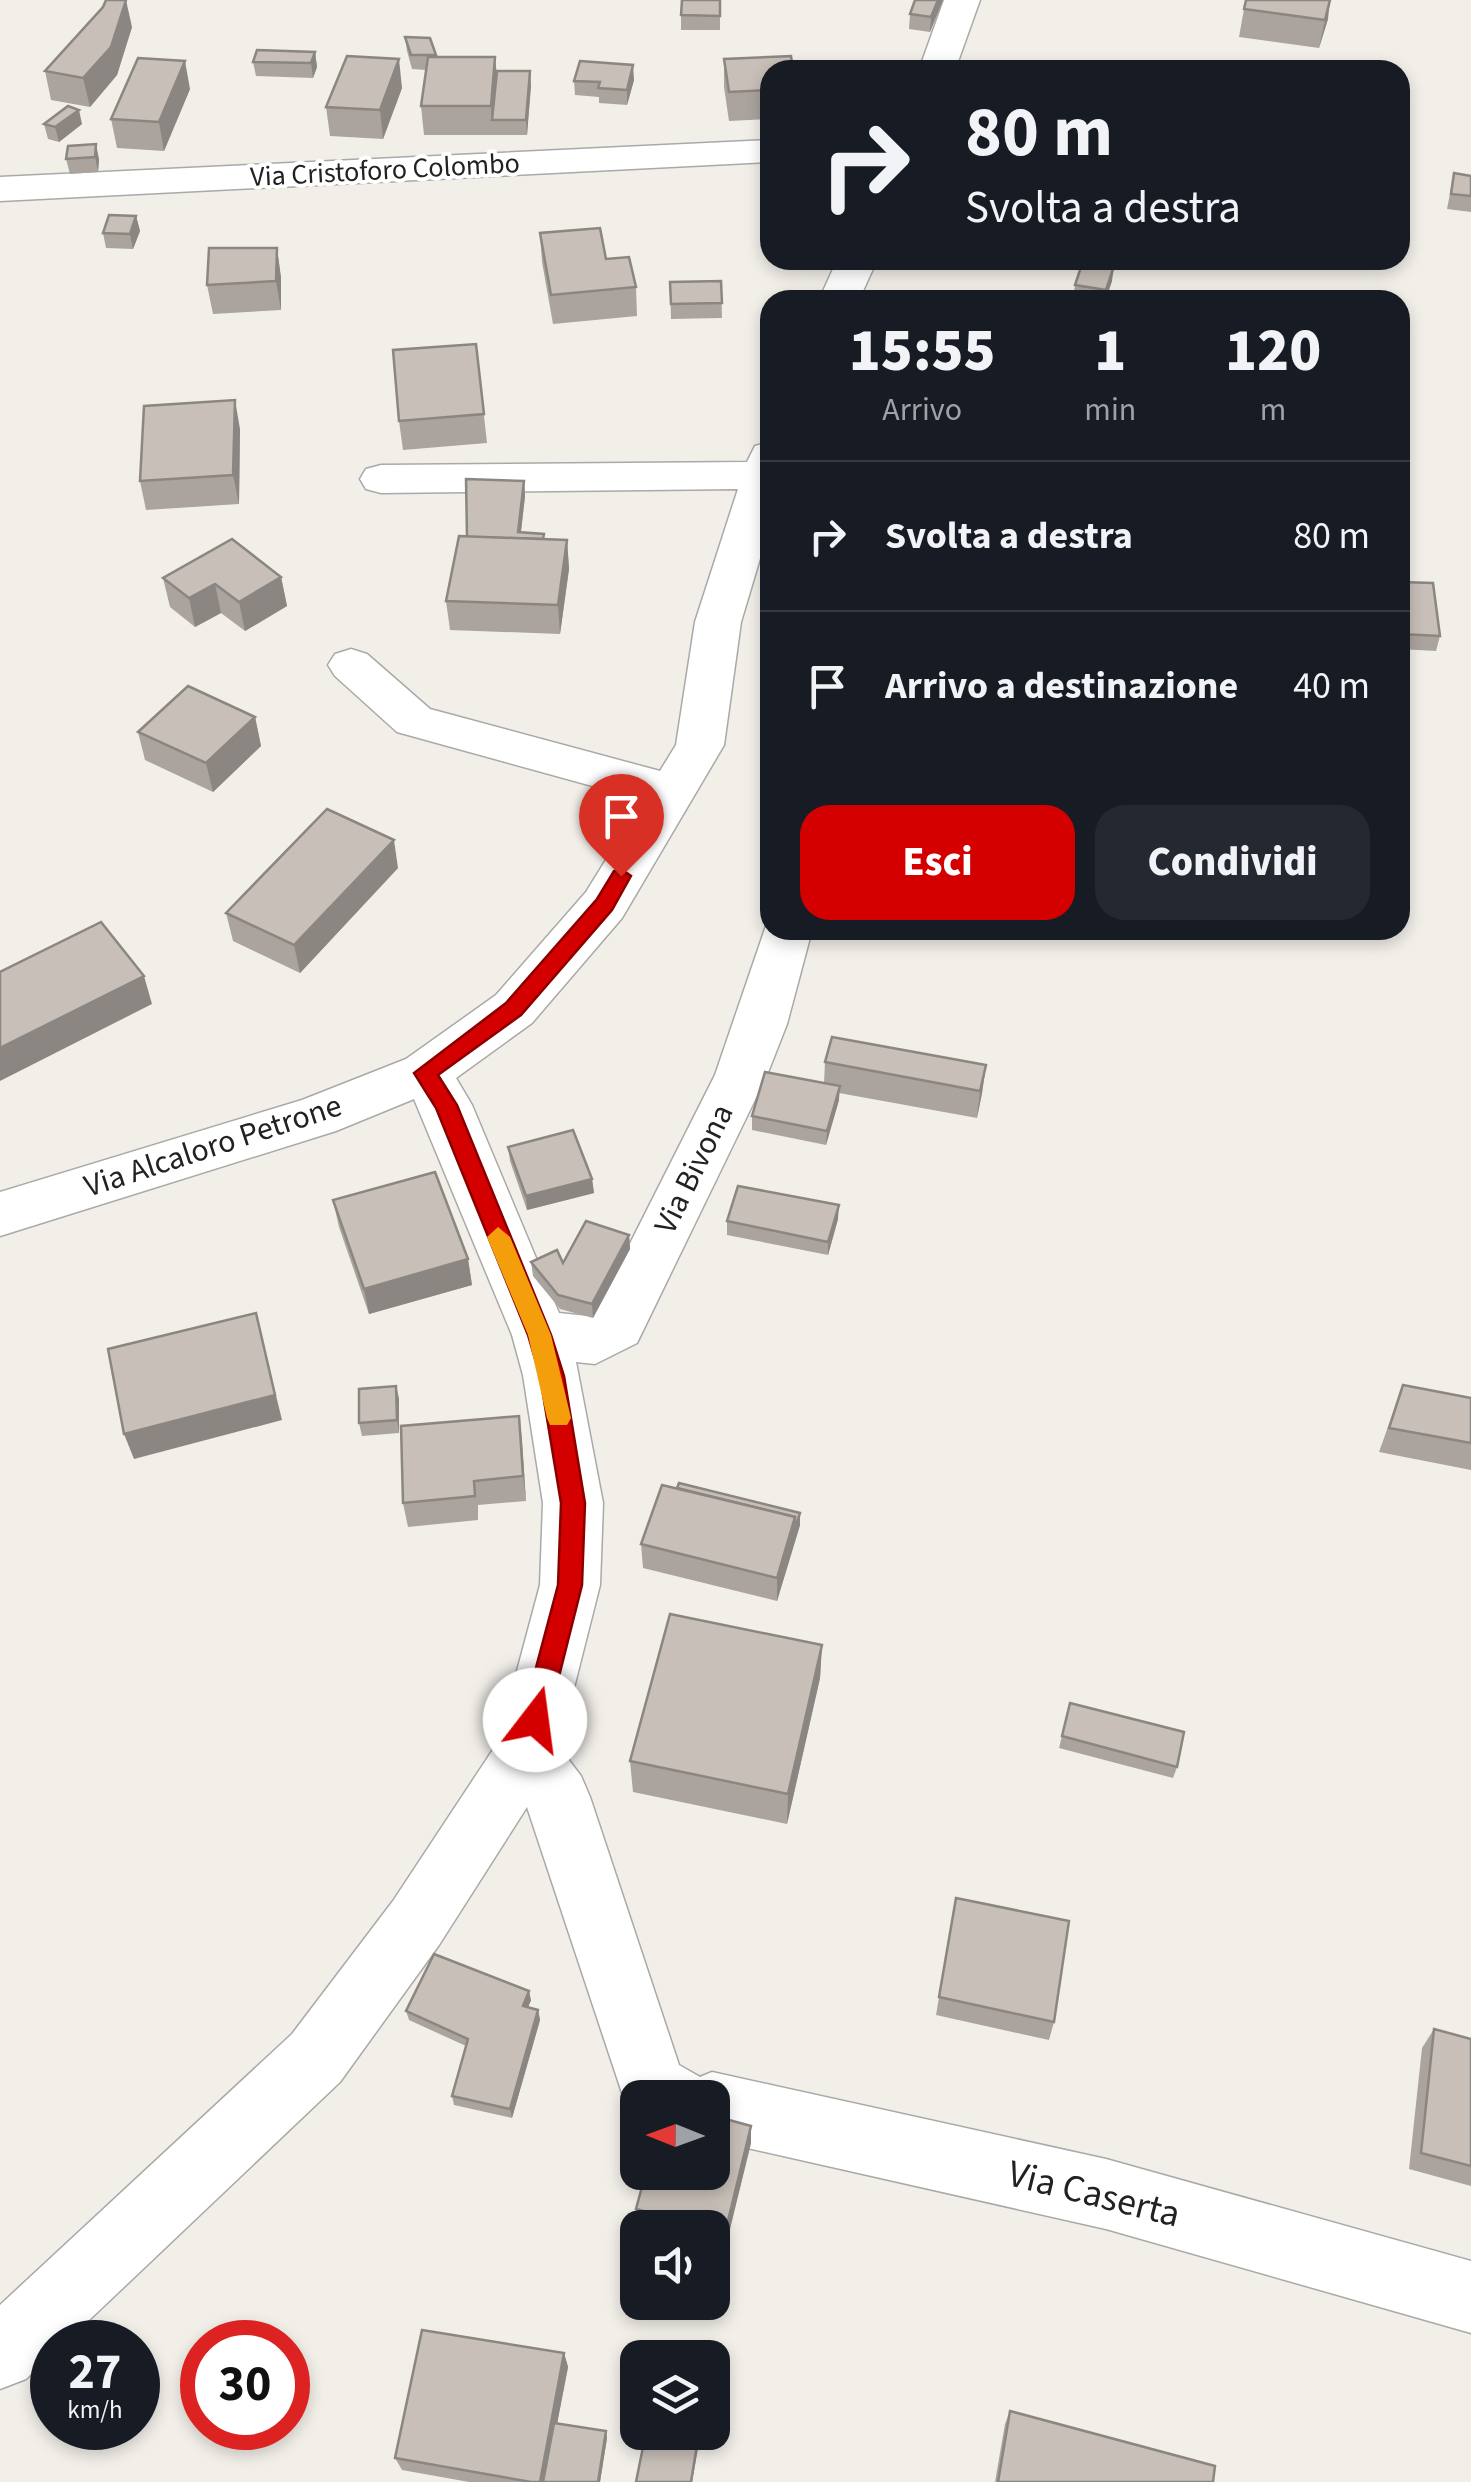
<!DOCTYPE html>
<html lang="it">
<head>
<meta charset="utf-8">
<style>
	:root { --surface:#171b24; --page:#242831; --text:#f1f3f6; --muted:#9ea1a6; --line:#363941; --accent:#d40000 }
	body { margin:0; font-family:"Source Sans 3",sans-serif; background:var(--page); color:var(--text); height:100vh; display:flex; flex-direction:column; font-size:38px; white-space:nowrap }
	* { box-sizing:border-box; margin:0 }
	p { font-size:32px; color:var(--muted) }
	.icon { flex:none; width:55px; height:55px; fill:none; stroke:currentColor; stroke-width:2; stroke-linecap:round; stroke-linejoin:round }
	.map { position:relative; flex:1; overflow:hidden }
	.side { position:absolute; left:760px; top:290px; width:650px; height:650px; display:flex; flex-direction:column; background:var(--surface); border-radius:30px; box-shadow:0 5px 15px #0003 }
	.side>* { flex:none }
	.banner { position:absolute; left:760px; top:60px; width:650px; height:210px; border-radius:30px; box-shadow:0 5px 15px #0003; background:#171b24; color:var(--text); overflow:hidden }
	.needle { width:65px; rotate:271deg }
	.controls { position:absolute; left:620px; top:2080px; display:grid; gap:20px }
	.controls a { display:grid; place-items:center; width:110px; height:110px; border-radius:20px; background:var(--surface); box-shadow:0 5px 15px #0003; font-size:50px }
	.speed { position:absolute; left:30px; top:2320px; display:flex; gap:20px; font-size:50px; font-weight:700; text-align:center }
	.speed>* { display:grid; place-content:center; width:130px; height:130px; border-radius:50%; background:var(--surface); box-shadow:0 5px 15px #0003; line-height:1 }
	.speed small { font-size:25px; font-weight:400 }
	.speed .limit { border:15px solid #d22; background:#fff; color:#111 }
	.pin { position:absolute; display:grid; place-items:center; width:85px; height:85px; color:#fff; margin:-102px -42px; border-radius:50% 50% 50% 0; rotate:-45deg; box-shadow:0 0 10px #0007 }
	.pin .icon { rotate:45deg }
	.me { position:absolute; width:110px; margin:-55px; rotate:15deg; stroke-linejoin:round; filter:drop-shadow(0 0 8px #0008) }
	.turn { display:flex; align-items:center; gap:35px; height:210px; padding:0 40px; font-size:45px }
	.turn .icon { width:130px; height:130px; stroke-width:2.5 }
	.turn b { display:block; font-size:70px; line-height:85px }
	.eta { display:flex; justify-content:space-evenly; align-items:center; height:170px; text-align:center }
	.eta b { font-size:60px; font-weight:800; line-height:70px }
	.action { display:flex; gap:20px; margin-top:auto; padding:20px 40px }
	.action a { flex:1; height:115px; border-radius:30px; background:var(--accent); color:#fff; font-size:40px; font-weight:800; line-height:115px; text-align:center }
	.action a+a { background:var(--page); color:var(--text) }
	ul { padding:0; list-style:none }
	li { display:flex; align-items:center; gap:30px; height:150px; padding:0 40px; border-top:2px solid var(--line) }
	li div { flex:1 }
	li b { display:block; font-size:38px }
	li em { font-style:normal }
	.map>svg:first-child { display:block }
	.lines { fill:none; stroke-linecap:round; stroke-linejoin:round }
	.minor-casing { stroke:#a9a9a9; stroke-width:3 }
	.minor { fill:#fff; fill-rule:evenodd }
	.wall { fill:#aba49e }
	.shaded-wall { fill:#8b8681 }
	.building { fill:#c7bfb8; stroke:#8b8681; stroke-width:2.5 }
	.route { fill:#d40000; stroke:#8a0000; stroke-width:2.5 }
	.slow { fill:#f59e0b }
	.labels { text-anchor:middle; dominant-baseline:central; stroke-width:8; stroke-linejoin:round; paint-order:stroke }
	.far-street-label { font-size:28px; fill:#222; stroke:#fff }
	.street-label { font-size:32px; fill:#222; stroke:#fff }
	.near-street-label { font-size:38px; fill:#222; stroke:#fff }
</style>
</head>
<body>
<div class="map">
<svg width="1471" height="2482" viewBox="0 0 1471 2482">
	<rect width="100%" height="100%" fill="#f2efe9"/>
	<g class="lines">
		<g class="minor-casing">
			<g id="minor">
				<polygon points="944,0 980,0 955,70 919,70"/>
				<polygon points="770,140 770,162 0,201 0,177"/>
				<polygon points="837,260 877,260 859,300 819,300"/>
				<polygon points="770,442 770,525 741,622 724,745 622,918 532,1023 456,1078 472,1105 559,1313 587,1316 597,1309 715,1075 769,917 770,930 812,930 787,1024 767,1075 637,1343 595,1364 576,1362 603,1503 600,1585 559,1747 581,1776 590,1797 679,2065 700,2077 712,2072 1106,2159 1471,2261 1471,2333 1106,2229 712,2140 712,2098 638,2098 638,2120 630,2117 527,1807 439,1945 340,2082 66,2342 52,2342 52,2354 26,2379 0,2389 0,2305 292,2034 393,1901 498,1742 540,1585 543,1503 523,1375 512,1335 414,1099 336,1131 0,1236 0,1192 302,1100 406,1059 496,995 586,892 643,800 397,732 335,676 328,665 335,654 351,649 367,654 430,709 660,771 676,745 695,622 738,489 381,493 366,489 360,479 366,469 381,465 747,462 755,446"/>
			</g>
		</g>
		<use href="#minor" class="minor"/>
	</g>
	<g class="wall">
		<polygon points="720,0 720,30 681,30 681,15"/>
		<polygon points="915,0 943,0 930,32 909,29 910,14"/>
		<polygon points="1244,9 1328,19 1319,48 1239,37"/>
		<polygon points="132,27 117,75 90,107 51,100 45,71"/>
		<polygon points="405,37 430,38 436,57 497,71 531,85 527,135 424,135 421,106 426,70 412,69 407,51"/>
		<polygon points="315,52 317,67 313,78 256,76 253,62"/>
		<polygon points="724,59 770,70 770,119 729,121 724,87"/>
		<polygon points="634,80 627,105 599,103 599,97 575,95 574,81"/>
		<polygon points="402,88 383,139 330,136 326,107"/>
		<polygon points="190,89 164,151 117,148 111,119"/>
		<polygon points="44,124 82,124 59,142 48,139"/>
		<polygon points="68,146 99,159 98,172 70,174 66,159"/>
		<polygon points="1454,173 1471,176 1471,212 1447,209"/>
		<polygon points="136,216 140,231 133,249 106,248 103,233"/>
		<polygon points="540,233 606,259 636,287 637,316 553,324 542,262"/>
		<polygon points="277,248 281,278 281,310 213,314 207,285"/>
		<polygon points="721,281 722,318 671,319 670,282"/>
		<polygon points="1112,281 1106,300 1073,300 1075,285"/>
		<polygon points="476,344 487,443 403,450 399,421"/>
		<polygon points="240,429 239,504 146,510 140,481"/>
		<polygon points="524,481 525,496 521,533 544,539 567,540 569,569 560,634 450,630 446,601"/>
		<polygon points="281,577 287,606 245,631 221,613 195,627 170,607 163,578"/>
		<polygon points="1400,582 1440,636 1436,651 1400,649"/>
		<polygon points="255,717 261,746 213,792 145,760 138,732"/>
		<polygon points="398,868 300,973 233,941 226,913"/>
		<polygon points="825,1062 986,1065 982,1093 977,1118 839,1093 839,1100 826,1145 752,1130 752,1116 824,1083"/>
		<polygon points="508,1147 592,1179 594,1193 527,1210 510,1161"/>
		<polygon points="333,1200 468,1259 472,1285 369,1314 339,1227"/>
		<polygon points="838,1219 828,1255 727,1235 727,1221"/>
		<polygon points="629,1235 630,1249 593,1318 560,1309 533,1276 531,1262 563,1263"/>
		<polygon points="1403,1385 1471,1398 1471,1470 1379,1452"/>
		<polygon points="396,1386 399,1399 399,1433 362,1436 359,1423"/>
		<polygon points="519,1416 526,1501 478,1505 478,1520 408,1527 403,1503"/>
		<polygon points="800,1513 800,1525 777,1601 643,1568 641,1544"/>
		<polygon points="822,1645 820,1678 787,1824 633,1792 630,1761"/>
		<polygon points="1070,1703 1177,1767 1173,1778 1059,1748"/>
		<polygon points="956,1898 1054,2022 1049,2040 936,2015"/>
		<polygon points="531,2000 528,2007 538,2010 540,2020 512,2118 454,2105 452,2096 466,2046 409,2020 406,2011"/>
		<polygon points="1434,2029 1471,2039 1471,2186 1409,2169 1422,2048"/>
		<polygon points="751,2126 751,2143 725,2249 712,2245 712,2228 647,2228 638,2225 636,2209 721,2145"/>
		<polygon points="564,2353 568,2367 557,2423 607,2438 600,2482 469,2482 402,2470 395,2458"/>
		<polygon points="1010,2411 1213,2482 995,2482 1005,2424"/>
		<polygon points="62,2428 116,2428 106,2448"/>
	</g>
	<g class="shaded-wall">
		<polygon points="126,0 132,27 117,75 90,107 83,78"/>
		<polygon points="938,0 943,0 930,32 931,17"/>
		<polygon points="1330,0 1328,19 1319,48 1325,20"/>
		<polygon points="315,52 317,67 313,78 311,63"/>
		<polygon points="495,57 498,86 492,120 493,135 491,106"/>
		<polygon points="399,59 402,88 383,139 380,110"/>
		<polygon points="185,61 190,89 164,151 159,122"/>
		<polygon points="633,65 634,80 627,105 627,90"/>
		<polygon points="530,71 531,85 527,135 526,120"/>
		<polygon points="79,110 82,124 59,142 55,127"/>
		<polygon points="96,144 99,159 98,172 95,157"/>
		<polygon points="136,216 140,231 133,249 130,234"/>
		<polygon points="277,248 281,278 281,310 276,281"/>
		<polygon points="1114,266 1112,281 1105,300 1106,290"/>
		<polygon points="235,400 240,429 239,504 233,475"/>
		<polygon points="524,481 525,496 519,547 518,532"/>
		<polygon points="567,540 569,569 560,634 558,605"/>
		<polygon points="281,577 287,606 245,631 239,602"/>
		<polygon points="215,584 221,613 195,627 189,598"/>
		<polygon points="255,717 261,746 213,792 206,763"/>
		<polygon points="394,840 398,868 300,973 294,945"/>
		<polygon points="144,976 152,1004 0,1081 0,1048"/>
		<polygon points="986,1065 982,1093 977,1118 980,1091"/>
		<polygon points="840,1086 839,1100 826,1145 827,1131"/>
		<polygon points="592,1179 594,1193 527,1210 526,1196"/>
		<polygon points="839,1205 838,1219 828,1255 828,1242"/>
		<polygon points="629,1235 630,1249 593,1318 592,1304"/>
		<polygon points="468,1259 472,1285 369,1314 364,1289"/>
		<polygon points="256,1313 282,1420 134,1459 124,1434"/>
		<polygon points="396,1386 399,1399 399,1433 397,1420"/>
		<polygon points="519,1416 522,1440 526,1501 523,1476"/>
		<polygon points="800,1513 800,1525 777,1601 777,1578 795,1517"/>
		<polygon points="822,1645 820,1678 787,1824 788,1794"/>
		<polygon points="529,1991 531,2000 525,2015 523,2006"/>
		<polygon points="538,2010 540,2020 512,2118 510,2109"/>
		<polygon points="751,2126 751,2143 725,2249 725,2233"/>
		<polygon points="564,2353 568,2367 546,2482 540,2482"/>
		<polygon points="106,2428 116,2428 106,2448 99,2441"/>
		<polygon points="606,2431 607,2438 600,2482 598,2482"/>
		<polygon points="699,2432 701,2432 692,2482 691,2482"/>
	</g>
	<g class="building">
		<polygon points="106,0 126,0 111,47 83,78 45,71 103,7"/>
		<polygon points="682,0 720,0 720,16 681,15"/>
		<polygon points="915,0 938,0 931,17 910,14"/>
		<polygon points="1246,0 1330,0 1325,20 1244,9"/>
		<polygon points="405,37 430,38 436,55 411,55"/>
		<polygon points="257,50 315,52 311,63 253,62"/>
		<polygon points="347,56 399,59 380,110 326,107"/>
		<polygon points="791,56 793,70 770,70 770,90 729,92 724,59"/>
		<polygon points="428,57 495,57 491,106 421,106"/>
		<polygon points="138,58 185,61 159,122 111,119"/>
		<polygon points="580,61 633,65 627,90 598,88 600,82 574,81"/>
		<polygon points="497,71 530,71 526,120 492,120"/>
		<polygon points="68,106 79,110 55,127 44,124"/>
		<polygon points="96,144 95,157 66,159 68,146"/>
		<polygon points="1454,173 1471,176 1471,196 1451,194"/>
		<polygon points="109,215 136,216 130,234 103,233"/>
		<polygon points="600,228 606,259 629,257 636,287 551,295 540,233"/>
		<polygon points="209,248 277,248 276,281 207,285"/>
		<polygon points="1083,261 1114,266 1106,290 1075,285"/>
		<polygon points="721,281 722,303 671,304 670,282"/>
		<polygon points="476,344 484,414 399,421 393,350"/>
		<polygon points="235,400 233,475 140,481 144,406"/>
		<polygon points="466,479 524,481 518,532 544,534 543,539 467,537"/>
		<polygon points="459,536 567,540 558,605 446,601"/>
		<polygon points="232,539 281,577 239,602 215,584 189,598 163,578"/>
		<polygon points="1400,582 1433,583 1440,636 1400,634"/>
		<polygon points="188,686 255,717 206,763 138,732"/>
		<polygon points="327,809 394,840 294,945 226,913"/>
		<polygon points="101,922 144,976 0,1048 0,972"/>
		<polygon points="832,1037 986,1065 980,1091 825,1062"/>
		<polygon points="765,1072 840,1086 827,1131 752,1116"/>
		<polygon points="573,1130 592,1179 526,1196 508,1147"/>
		<polygon points="435,1172 468,1259 364,1289 333,1200"/>
		<polygon points="738,1186 839,1205 828,1242 727,1221"/>
		<polygon points="586,1221 629,1235 592,1304 558,1295 531,1262 557,1250 563,1263"/>
		<polygon points="256,1313 275,1395 124,1434 108,1349"/>
		<polygon points="1403,1385 1471,1398 1471,1443 1389,1428"/>
		<polygon points="396,1386 397,1420 359,1423 359,1389"/>
		<polygon points="519,1416 523,1476 474,1481 475,1496 403,1503 401,1426"/>
		<polygon points="679,1483 800,1513 795,1529 795,1517 677,1488"/>
		<polygon points="662,1485 795,1517 777,1578 641,1544"/>
		<polygon points="670,1614 822,1645 788,1794 630,1761"/>
		<polygon points="1070,1703 1184,1732 1177,1767 1062,1736"/>
		<polygon points="956,1898 1069,1921 1054,2022 939,1997"/>
		<polygon points="434,1954 529,1991 523,2006 538,2010 510,2109 452,2096 468,2039 406,2011"/>
		<polygon points="1434,2029 1471,2039 1471,2166 1421,2153"/>
		<polygon points="729,2120 751,2126 725,2233 712,2230 712,2228 704,2228 636,2209 646,2172 712,2172 712,2142 721,2145"/>
		<polygon points="422,2330 564,2353 540,2482 531,2482 395,2458"/>
		<polygon points="52,2387 52,2419 39,2413"/>
		<polygon points="1010,2411 1215,2466 1213,2482 998,2482"/>
		<polygon points="554,2423 606,2431 598,2482 543,2482"/>
		<polygon points="70,2428 106,2428 99,2441"/>
		<polygon points="646,2432 699,2432 691,2482 636,2482"/>
	</g>
	<polygon class="route" points="621,869 631,876 612,910 521,1015 438,1075 457,1105 551,1335 564,1376 585,1503 582,1585 548,1720 544,1728 535,1732 526,1728 522,1720 558,1585 561,1503 540,1376 528,1335 436,1108 414,1073 506,1003 597,899 614,871"/>
	<polygon class="slow" points="498,1227 510,1237 551,1335 571,1418 567,1425 550,1425 547,1418 528,1335 487,1237"/>
	<g class="labels">
		<g class="far-street-label">
			<text transform="translate(385 170) rotate(-3)">Via Cristoforo Colombo</text>
		</g>
		<g class="street-label">
			<text transform="translate(213 1146) rotate(-18)">Via Alcaloro Petrone</text>
			<text transform="translate(694 1169) rotate(-64)">Via Bivona</text>
		</g>
		<g class="near-street-label">
			<text transform="translate(1094 2194) rotate(14)">Via Caserta</text>
		</g>
	</g>
</svg>
<div class="controls">
<a><svg class="needle" viewBox="-14 -14 28 28"><path d="M0-13l5 13h-10z" fill="#e53935"/><path d="M0 13l5-13h-10z" fill="#9ea1a6"/></svg></a>
<a><svg class="icon" aria-label="sound" viewBox="0 0 24 24"><path d="M4 9h4l5-4v14l-5-4H4zM17 9q2 3 0 6"/></svg></a>
<a><svg class="icon" aria-label="layers" viewBox="0 0 24 24"><path d="M12 4l9 5-9 5-9-5zM3 14l9 5 9-5"/></svg></a>
</div>
<div class="speed"><div>27<small>km/h</small></div><div class="limit">30</div></div>
<div class="pin" style="left:621px;top:876px;background:#d93025"><svg class="icon" aria-label="arrive" viewBox="0 0 24 24"><path d="M6 21V4h12l-3 4 3 4H6"/></svg></div>
<svg class="me" style="left:535px;top:1720px" viewBox="-20 -20 40 40"><circle r="19" fill="#fff"/><path d="M0-13L10 11 0 6-10 11z" fill="#d40000"/></svg>
<div class="banner">
<div class="turn"><svg class="icon" aria-label="right" viewBox="0 0 24 24"><path d="M7 20v-9h11M14 6l5 5-5 5"/></svg><div><b>80 m</b>Svolta a destra</div></div>
</div>
<section class="side">
<div class="eta">
<div><b>15:55</b><p>Arrivo</p></div>
<div><b>1</b><p>min</p></div>
<div><b>120</b><p>m</p></div>
</div>
<ul>
<li><svg class="icon" aria-label="right" viewBox="0 0 24 24"><path d="M7 20v-9h11M14 6l5 5-5 5"/></svg><div><b>Svolta a destra</b></div><em>80 m</em></li>
<li><svg class="icon" aria-label="arrive" viewBox="0 0 24 24"><path d="M6 21V4h12l-3 4 3 4H6"/></svg><div><b>Arrivo a destinazione</b></div><em>40 m</em></li>
</ul>
<div class="action"><a>Esci</a><a>Condividi</a></div>
</section>
</div>
</body>
</html>
